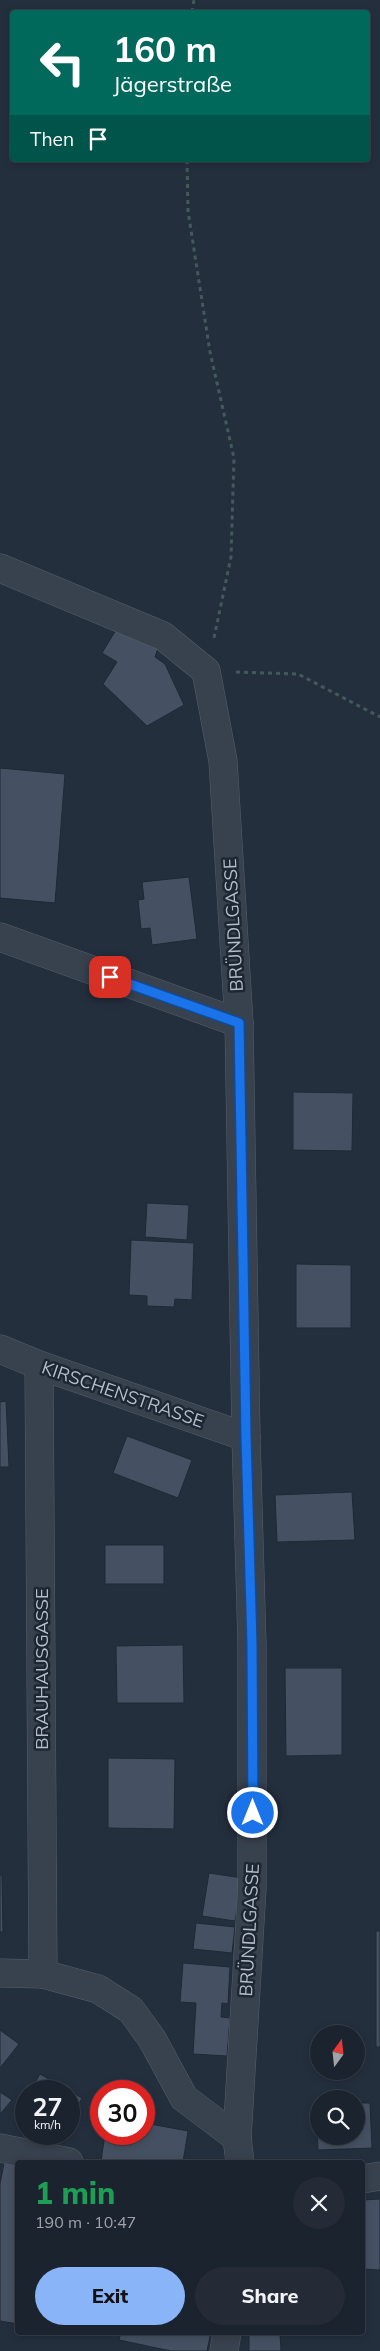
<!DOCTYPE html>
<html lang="en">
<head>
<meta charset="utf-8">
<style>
	:root { --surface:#1b232e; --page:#242b36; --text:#f1f3f6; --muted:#a0a4aa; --line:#39404a; --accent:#8ab4f8 }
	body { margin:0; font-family:Mulish,sans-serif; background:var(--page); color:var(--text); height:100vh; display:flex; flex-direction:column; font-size:19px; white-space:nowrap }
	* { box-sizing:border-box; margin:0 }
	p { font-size:16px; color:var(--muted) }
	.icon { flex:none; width:28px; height:28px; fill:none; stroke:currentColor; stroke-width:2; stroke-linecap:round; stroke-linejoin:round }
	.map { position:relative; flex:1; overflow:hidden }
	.drawer { position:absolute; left:15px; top:2160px; width:350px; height:175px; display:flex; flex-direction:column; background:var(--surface); border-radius:5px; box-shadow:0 2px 8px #0003,0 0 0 1px var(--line) }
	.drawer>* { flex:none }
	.guide { position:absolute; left:10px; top:10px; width:360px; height:152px; border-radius:5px; box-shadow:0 2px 8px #0003,0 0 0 1px var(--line); background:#00695c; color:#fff; overflow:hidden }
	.needle { width:32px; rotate:15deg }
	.buttons { position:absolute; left:310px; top:2025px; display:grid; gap:10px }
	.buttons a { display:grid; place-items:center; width:55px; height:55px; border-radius:50%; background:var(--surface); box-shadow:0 2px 8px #0003,0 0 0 1px var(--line); font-size:25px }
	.speed { position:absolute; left:15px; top:2080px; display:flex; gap:10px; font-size:25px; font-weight:700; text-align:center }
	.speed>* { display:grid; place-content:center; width:65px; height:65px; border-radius:50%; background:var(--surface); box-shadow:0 2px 8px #0003,0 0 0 1px var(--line); line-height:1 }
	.speed small { font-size:12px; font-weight:400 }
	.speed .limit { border:8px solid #d22; background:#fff; color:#111 }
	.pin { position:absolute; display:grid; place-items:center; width:42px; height:42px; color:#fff; margin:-21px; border-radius:10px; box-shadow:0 2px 8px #0006 }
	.me { position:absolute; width:55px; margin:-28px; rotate:0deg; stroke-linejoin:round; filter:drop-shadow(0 0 4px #0008) }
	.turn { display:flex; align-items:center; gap:18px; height:105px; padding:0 20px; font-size:22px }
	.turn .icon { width:65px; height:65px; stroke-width:2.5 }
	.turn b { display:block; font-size:35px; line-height:42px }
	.then { display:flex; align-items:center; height:48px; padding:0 20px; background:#0003; gap:10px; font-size:19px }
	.round { display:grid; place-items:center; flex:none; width:52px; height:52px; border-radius:26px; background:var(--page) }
	.overview { display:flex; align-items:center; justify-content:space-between; height:85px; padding:0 20px }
	h1 { font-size:30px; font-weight:800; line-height:38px; color:#1e9e55 }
	.cta { display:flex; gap:10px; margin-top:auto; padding:10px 20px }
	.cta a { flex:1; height:58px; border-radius:30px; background:var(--accent); color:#111; font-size:20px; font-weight:800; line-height:58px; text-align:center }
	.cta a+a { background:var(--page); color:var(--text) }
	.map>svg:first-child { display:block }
	.building { fill:#455162; stroke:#1f2835 }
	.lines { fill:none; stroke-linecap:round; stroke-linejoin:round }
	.minor-casing { stroke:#565f6c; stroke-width:29 }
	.path { stroke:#44595c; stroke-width:3; stroke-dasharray:4 4; stroke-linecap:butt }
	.minor { stroke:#38414e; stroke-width:28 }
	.route-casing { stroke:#114b97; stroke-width:12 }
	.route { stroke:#1a73e8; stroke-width:9 }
	.labels { text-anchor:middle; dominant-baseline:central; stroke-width:5; stroke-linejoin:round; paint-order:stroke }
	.street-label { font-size:18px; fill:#b4bcc9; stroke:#1d2633 }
</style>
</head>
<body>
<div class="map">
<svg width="380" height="2351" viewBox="0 0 380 2351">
	<rect width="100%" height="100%" fill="#242f3e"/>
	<g class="building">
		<polygon points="119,625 159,645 155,657 165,664 184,705 147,726 103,684 117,662 102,653"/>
		<polygon points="0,768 65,774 55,903 0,898"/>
		<polygon points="189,877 197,939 152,945 150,928 141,929 138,900 144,899 142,882"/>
		<polygon points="293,1092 353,1093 352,1151 293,1150"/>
		<polygon points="147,1203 189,1205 187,1240 145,1237"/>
		<polygon points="131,1240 194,1243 192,1300 175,1299 174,1307 147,1306 147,1296 129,1295"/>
		<polygon points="296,1264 351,1265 351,1328 296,1328"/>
		<polygon points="6,1401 9,1467 0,1467 0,1402"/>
		<polygon points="127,1436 192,1460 178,1498 113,1473"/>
		<polygon points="352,1492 355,1540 277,1542 275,1495"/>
		<rect x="105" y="1545" width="59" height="39"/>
		<polygon points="183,1645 184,1703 117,1703 116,1646"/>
		<polygon points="285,1668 342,1668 342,1755 286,1756"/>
		<polygon points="108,1758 175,1759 174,1829 108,1828"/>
		<polygon points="209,1873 242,1878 235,1921 202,1916"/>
		<polygon points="0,1875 2,1875 3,1932 0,1932"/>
		<polygon points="196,1923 235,1927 232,1953 193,1949"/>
		<rect x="376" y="1931" width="4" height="116"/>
		<polygon points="183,1963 230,1967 228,2004 222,2003 221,2017 230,2018 227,2056 193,2054 196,2003 180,2002"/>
		<polygon points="0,2030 19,2044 0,2068"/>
		<polygon points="40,2074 82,2098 72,2117 69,2116 69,2091 30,2091"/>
		<polygon points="0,2092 12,2100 0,2114"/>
		<polygon points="26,2098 26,2119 17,2114"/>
		<polygon points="356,2103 370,2103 372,2148 318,2150 316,2105 319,2105 319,2136 356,2136"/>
		<polygon points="144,2112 152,2113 150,2124 188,2131 183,2162 101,2161 105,2134 144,2134"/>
		<polygon points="4,2163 18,2165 18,2324 0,2321 0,2184"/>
		<polygon points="380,2199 380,2270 362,2269 362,2200"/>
		<polygon points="121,2332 211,2332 207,2351 171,2351 119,2340"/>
		<polygon points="280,2333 281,2351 249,2351 249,2335"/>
	</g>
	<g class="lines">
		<g class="minor-casing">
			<g id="minor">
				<polyline points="0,568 163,636 206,671 223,761 239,1023 246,1437 252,1644 252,1889 237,2138 240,2162"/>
				<polyline points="0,937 239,1023"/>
				<polyline points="0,1349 39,1365 246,1437"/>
				<polyline points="39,1365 43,1974"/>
				<polyline points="0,1973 43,1974 98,1989 131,2010 152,2039 184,2098 237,2138"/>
				<polyline points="0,2148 69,2162"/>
				<polyline points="362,2179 380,2176"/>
				<polyline points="224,2351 227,2332"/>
			</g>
		</g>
		<g class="path">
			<polyline points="192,12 194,0"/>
			<polyline points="187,160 188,211 210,352 234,458 231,557 214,638"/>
			<polyline points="236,672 298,674 380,717"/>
		</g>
		<use href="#minor" class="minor"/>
	</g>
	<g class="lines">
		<g class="route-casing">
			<polyline id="route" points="110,977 239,1023 246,1437 252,1644 253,1813"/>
		</g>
		<use href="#route" class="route"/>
	</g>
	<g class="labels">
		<g class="street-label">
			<text transform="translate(233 925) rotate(-93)">BRÜNDLGASSE</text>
			<text transform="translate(123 1394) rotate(19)">KIRSCHENSTRASSE</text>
			<text transform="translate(41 1669) rotate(-90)">BRAUHAUSGASSE</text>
			<text transform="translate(249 1930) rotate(-87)">BRÜNDLGASSE</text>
		</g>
	</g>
</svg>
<div class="buttons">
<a><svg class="needle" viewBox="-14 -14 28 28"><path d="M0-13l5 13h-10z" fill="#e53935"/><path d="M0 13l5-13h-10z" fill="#a0a4aa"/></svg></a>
<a><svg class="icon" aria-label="search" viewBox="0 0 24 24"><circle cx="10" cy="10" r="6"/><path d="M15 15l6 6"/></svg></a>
</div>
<div class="speed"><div>27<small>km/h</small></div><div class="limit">30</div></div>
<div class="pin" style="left:110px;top:977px;background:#d93025"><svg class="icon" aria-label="arrive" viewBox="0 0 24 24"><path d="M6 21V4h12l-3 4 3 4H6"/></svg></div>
<svg class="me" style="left:253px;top:1813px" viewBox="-20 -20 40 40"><circle r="17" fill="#1a73e8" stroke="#fff" stroke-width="3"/><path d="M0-11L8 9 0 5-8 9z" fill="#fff"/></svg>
<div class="guide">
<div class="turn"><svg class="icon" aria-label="left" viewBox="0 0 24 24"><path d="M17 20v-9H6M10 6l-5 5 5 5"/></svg><div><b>160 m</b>Jägerstraße</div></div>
<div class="then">Then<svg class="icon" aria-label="arrive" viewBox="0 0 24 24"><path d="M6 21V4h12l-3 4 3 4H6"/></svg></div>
</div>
<section class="drawer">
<div class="overview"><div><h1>1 min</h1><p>190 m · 10:47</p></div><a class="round"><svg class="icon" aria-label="close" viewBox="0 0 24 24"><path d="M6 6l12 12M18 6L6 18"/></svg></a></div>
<div class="cta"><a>Exit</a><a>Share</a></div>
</section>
</div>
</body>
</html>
